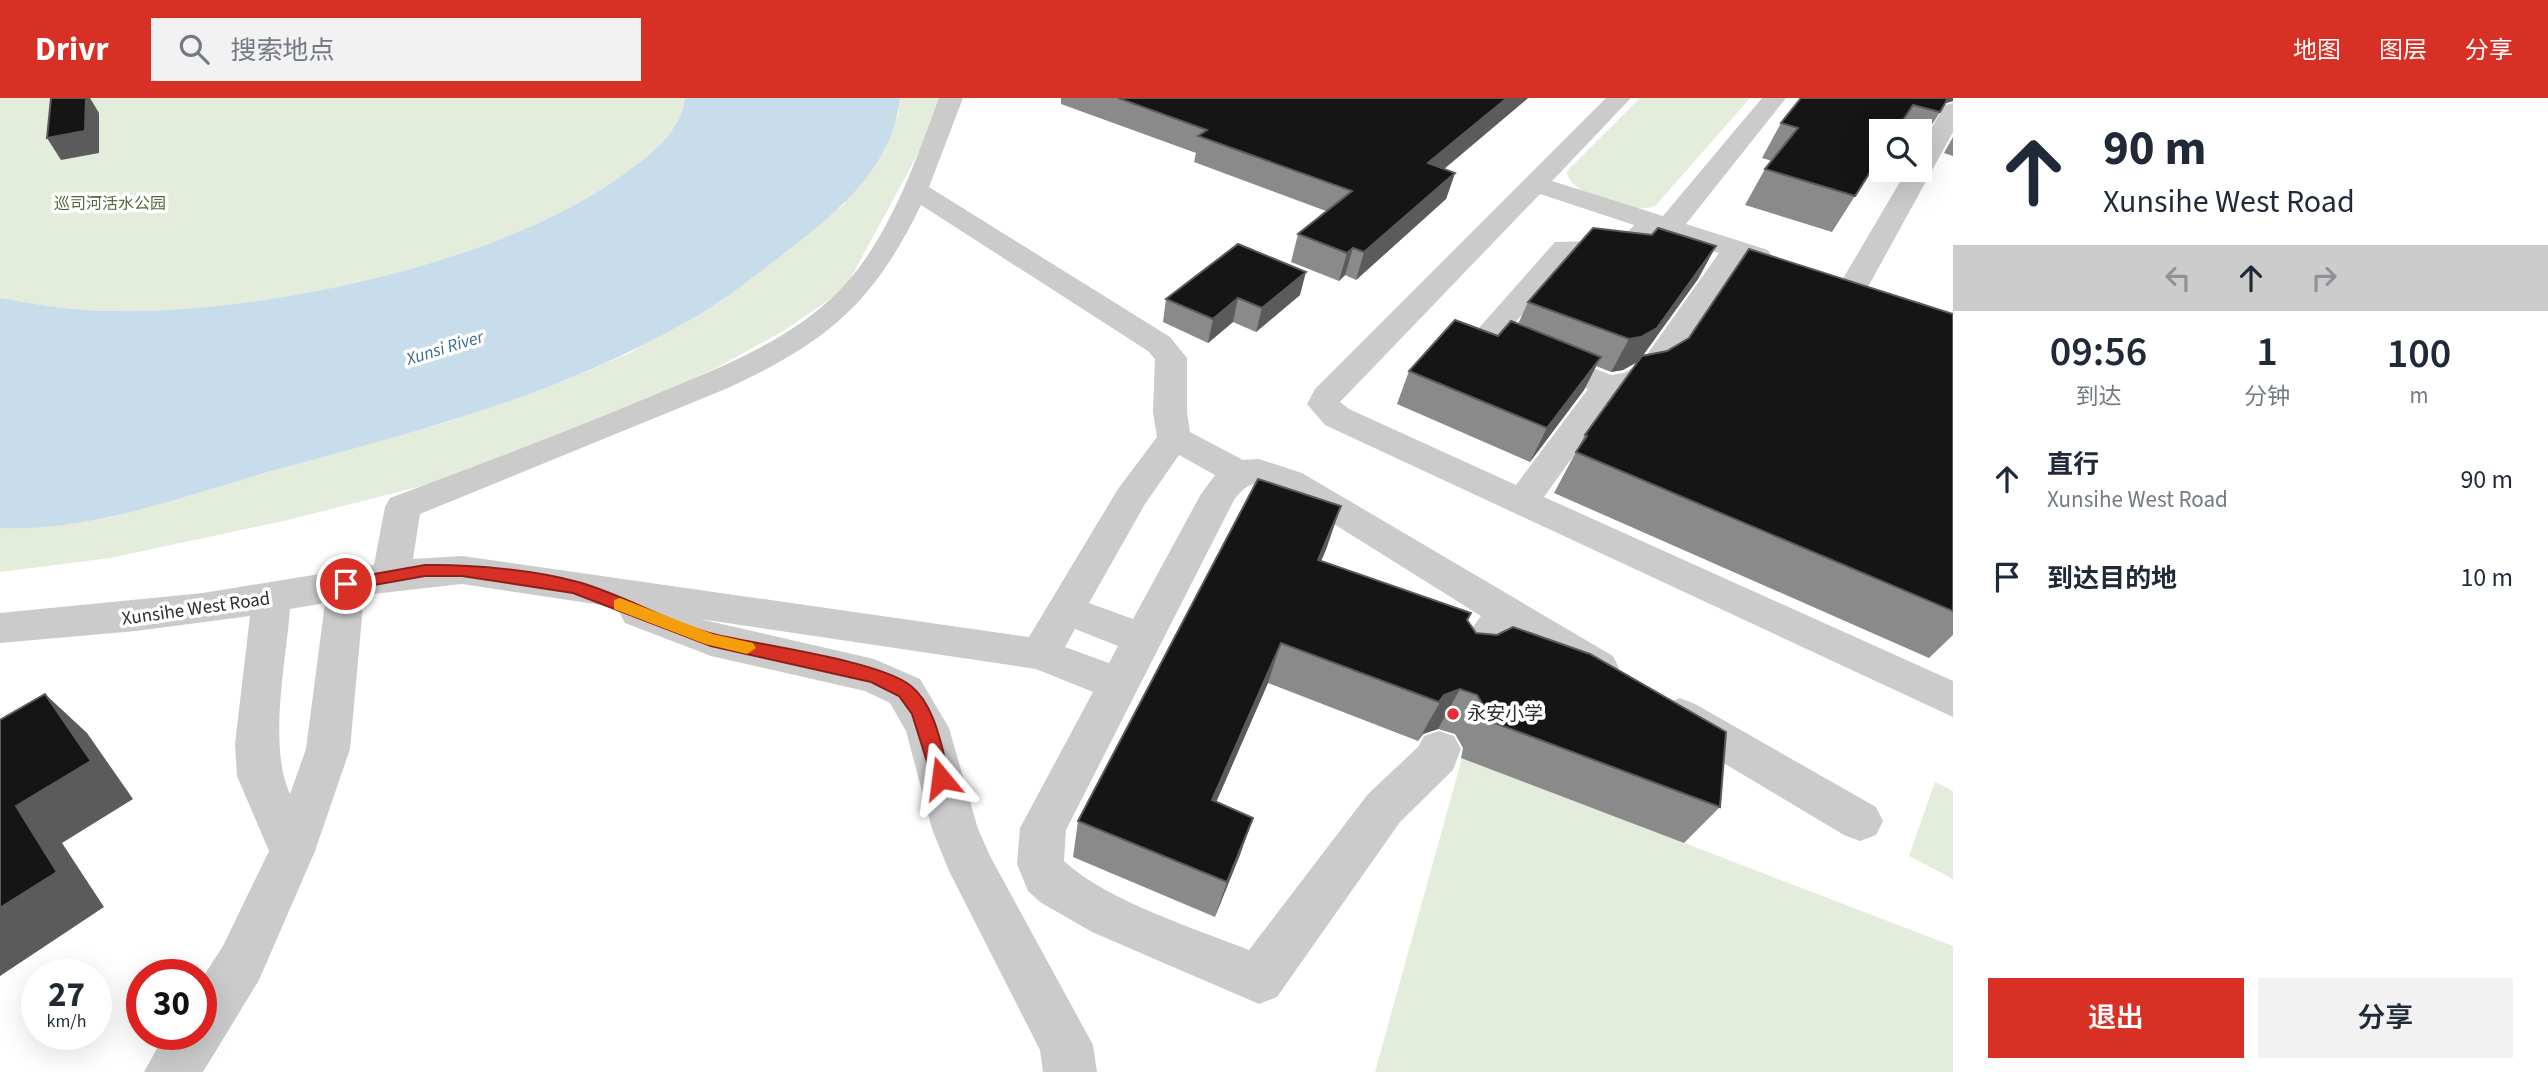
<!DOCTYPE html>
<html lang="zh">
<head>
<meta charset="utf-8">
<style>
	:root { --surface:#fff; --page:#f2f2f3; --text:#1f2937; --muted:#747a83; --accent:#d93025 }
	body { margin:0; font-family:"Source Sans 3","Noto Sans SC",sans-serif; background:var(--page); color:var(--text); height:100vh; display:flex; flex-direction:column; font-size:26px; white-space:nowrap }
	* { box-sizing:border-box; margin:0 }
	p { font-size:23px; color:var(--muted) }
	.icon { flex:none; width:38px; height:38px; fill:none; stroke:currentColor; stroke-width:2; stroke-linecap:round; stroke-linejoin:round }
	.map { position:relative; flex:1; overflow:hidden }
	.sheet { display:flex; flex-direction:column; background:var(--surface); width:595px }
	.sheet>* { flex:none }
	.guide { background:#fff; color:var(--text); overflow:hidden }
	.controls { position:absolute; left:1869px; top:21px; display:grid; gap:14px }
	.controls a { display:grid; place-items:center; width:63px; height:63px; border-radius:0px; background:var(--surface); box-shadow:0 7px 28px #0002; font-size:35px }
	.speed { position:absolute; left:21px; top:861px; display:flex; gap:14px; font-size:35px; font-weight:700; text-align:center }
	.speed>* { display:grid; place-content:center; width:91px; height:91px; border-radius:50%; background:var(--surface); box-shadow:0 7px 28px #0002; line-height:1 }
	.speed small { font-size:18px; font-weight:400 }
	.speed .limit { border:10px solid #d22; background:#fff; color:#111 }
	.pin { position:absolute; display:grid; place-items:center; width:60px; height:60px; color:#fff; margin:-30px; border:4px solid #fff; border-radius:50%; box-shadow:0 2px 7px #0007 }
	.me { position:absolute; width:77px; margin:-38px; rotate:344deg; stroke-linejoin:round; filter:drop-shadow(0 0 5px #0008) }
	.turn { display:flex; align-items:center; gap:24px; height:147px; padding:0 35px; font-size:32px }
	.turn .icon { width:91px; height:91px; stroke-width:2.5 }
	.turn b { display:block; font-size:49px; line-height:60px }
	.lanes { display:flex; align-items:center; height:66px; padding:0 35px; background:#0003; justify-content:center; gap:35px; direction:ltr }
	.lanes .off { opacity:.35 }
	.eta { display:flex; justify-content:space-evenly; align-items:center; height:119px; text-align:center }
	.eta b { font-size:42px; font-weight:600; line-height:49px }
	.button { display:flex; gap:14px; margin-top:auto; padding:14px 35px }
	.button a { flex:1; height:80px; border-radius:0px; background:var(--accent); color:#fff; font-size:28px; font-weight:600; line-height:80px; text-align:center }
	.button a+a { background:var(--page); color:var(--text) }
	ul { padding:0; list-style:none }
	li { display:flex; align-items:center; gap:21px; height:98px; padding:0 35px }
	li div { flex:1 }
	li b { display:block; font-size:26px }
	li em { font-style:normal }
	header { display:flex; align-items:center; gap:42px; box-sizing:border-box; height:98px; padding:0 35px; background:var(--accent); color:#fff }
	header strong { font-size:33px }
	nav { display:flex; gap:38px; margin-inline-start:auto; font-size:24px }
	.search { width:490px; height:63px; background:var(--page); display:flex; align-items:center; gap:18px; box-sizing:border-box; padding:0 24px; border-radius:0px; color:var(--muted); font-size:26px }
	main { display:flex; flex:1; min-height:0 }
	.map>svg:first-child { display:block }
	.green { fill:#e4ecdb }
	.water { fill:#c7ddec }
	.lines { fill:none; stroke-linecap:round; stroke-linejoin:round }
	.minor { fill:#cbcbcb; fill-rule:evenodd }
	.wall { fill:#8a8a8a }
	.shaded-wall { fill:#5b5b5b }
	.building { fill:#151515; stroke:#5b5b5b; stroke-width:2 }
	.route { fill:#d93025; stroke:#8d1f18; stroke-width:2 }
	.slow { fill:#f59e0b }
	.poi-dot { fill:#e82d37; stroke:#fff; stroke-width:2.5 }
	.labels { text-anchor:middle; dominant-baseline:central; stroke-width:7; stroke-linejoin:round; paint-order:stroke }
	.far-park-label { font-size:16px; fill:#506a3a; stroke:#fff }
	.far-water-label { font-size:18px; font-style:italic; fill:#3b6e91; stroke:#fff }
	.street-label { font-size:19px; fill:#2e2e2e; stroke:#fff }
	.poi-label { font-size:19px; fill:#2e2e2e; stroke:#fff; text-anchor:start }
</style>
</head>
<body>
<header>
<strong>Drivr</strong>
<div class="search"><svg class="icon" aria-label="search" viewBox="0 0 24 24"><circle cx="10" cy="10" r="6"/><path d="M15 15l6 6"/></svg>搜索地点</div>
<nav><a>地图</a><a>图层</a><a>分享</a></nav>
</header>
<main>
<div class="map">
<svg width="1953" height="974" viewBox="0 0 1953 974">
	<rect width="100%" height="100%" fill="#fff"/>
	<g class="green">
		<path d="M0 0H685C681 34 650 57 624 76 504 166 265 216 115 213 76 213 38 207 0 200Z"/>
		<polygon points="900,0 942,0 921,50 848,185 833,199 785,232 714,271 631,310 433,385 288,422 110,460 0,474 0,430 75,425 139,410 447,324 568,281 630,255 764,171 843,107 898,18"/>
		<path d="M1640 0H1750L1656 107C1639 119 1567 97 1567 73Z"/>
		<polygon points="1462,660 1953,848 1953,974 1375,974"/>
		<polygon points="1935,684 1953,693 1953,781 1909,758"/>
	</g>
	<path class="water" d="M685 0H900C893 66 842 111 792 149 758 176 722 204 684 225 555 299 410 335 268 374 182 398 90 434 0 430V200C39 207 76 213 115 213 265 216 504 165 624 76 650 57 681 34 685 0Z"/>
	<g class="lines">
		<g class="minor">
			<path d="M939 0H963L929 89 1170 239 1187 260V314L1190 334 1243 362 1259 361 1302 375 1613 558 1619 570 1613 582 1598 586 1583 582 1511 537C1494 559 1486 583 1455 572L1449 561 1481 518 1278 391C1257 382 1248 383 1234 402L1066 732 1064 763C1107 803 1194 830 1249 852L1368 696 1418 649 1424 638 1439 633 1454 638 1461 651 1453 672 1400 724 1277 899 1259 906 1092 834 1040 804 1028 793 1017 766 1020 730 1093 594 1036 571 700 521 874 561 920 581 949 630 978 731 990 758 1093 947 1097 974H1043L1040 952 949 773 932 731 906 633 890 605 865 593 711 558 625 525 619 514 622 510 462 486 364 497 350 651 315 753 259 882 203 974H144L165 936H201V882L223 848 269 753 237 678 235 646 250 518 136 533 0 545V515L203 495 374 467 385 409 390 400C478 367 566 334 652 298 718 270 789 244 840 192 889 141 915 65 939 0ZM921 107 1148 253 1155 261 1153 314 1157 339 1118 391 1029 539 462 458 413 461 420 416 728 290C827 244 873 206 921 107ZM1179 357 1215 377 1201 396 1133 521 1089 505 1145 406ZM325 505 306 651 290 696C268 649 286 564 290 511ZM1075 531 1118 548 1109 565 1065 549Z"/>
			<path d="M1606 0H1631L1552 83 1663 118 1762 0H1786L1686 126 1768 152 1772 158 1768 164 1758 166 1742 162 1663 279 1643 291 1618 296 1544 399 1953 583V619L1325 327 1307 306 1315 291ZM1540 96 1634 127 1616 148 1598 143 1555 144 1471 239 1475 245 1588 291 1516 387 1349 311 1340 304ZM1657 134 1719 155 1641 265 1624 275 1611 277 1505 236 1573 159C1586 159 1626 169 1632 164 1642 158 1650 143 1657 134Z"/>
			<polygon points="1953,5 1953,34 1868,189 1863,195 1853,198 1843,195 1838,189 1907,72 1920,72 1920,49 1945,7"/>
			<polygon points="1680,600 1695,606 1876,709 1883,723 1876,737 1860,743 1844,737 1665,630 1659,618 1665,606"/>
		</g>
	</g>
	<g class="wall">
		<polygon points="1061,0 1528,0 1444,71 1455,75 1446,101 1356,182 1345,177 1339,183 1291,164 1298,136 1326,113 1194,64 1196,55 1061,6"/>
		<polygon points="1801,0 1953,3 1946,5 1920,45 1920,33 1881,33 1881,57 1832,134 1745,107 1765,71 1772,63 1762,60 1781,25"/>
		<polygon points="1953,39 1953,58 1944,55"/>
		<polygon points="1716,148 1698,181 1643,257 1953,216 1953,537 1929,560 1554,395 1585,337 1637,264 1623,272 1611,274 1596,268 1584,292 1530,364 1397,306 1409,273 1498,238 1518,226 1528,204"/>
		<polygon points="1300,197 1256,234 1233,224 1208,245 1163,224 1166,201"/>
		<polygon points="1327,449 1321,463 1467,522 1476,535 1720,709 1684,745 1461,660 1463,650 1455,636 1438,631 1423,636 1418,643 1268,585 1216,704 1253,720 1215,819 1073,759 1078,723"/>
	</g>
	<g class="shaded-wall">
		<polygon points="86,0 90,0 99,15 99,55 61,62 47,40"/>
		<polygon points="1507,0 1528,0 1419,92 1428,65"/>
		<polygon points="1946,0 1953,0 1953,3 1943,6"/>
		<polygon points="1455,75 1446,101 1356,182 1364,154"/>
		<polygon points="1716,148 1698,181 1639,263 1623,272 1611,274 1629,241"/>
		<polygon points="1353,150 1345,177 1339,183 1347,155"/>
		<polygon points="1306,174 1300,197 1256,234 1262,210"/>
		<polygon points="1238,200 1233,224 1208,245 1213,221"/>
		<polygon points="1601,259 1584,292 1530,364 1547,330"/>
		<polygon points="1341,408 1327,449 1304,503 1318,462"/>
		<polygon points="1281,545 1268,585 1201,739 1212,702"/>
		<polygon points="1460,591 1438,631 1423,636 1418,643 1444,597"/>
		<polygon points="45,596 87,635 133,701 62,745 104,809 0,878 0,810 16,708"/>
		<polygon points="1253,720 1240,757 1215,819 1227,784"/>
	</g>
	<g class="building">
		<polygon points="51,0 86,0 85,33 47,40"/>
		<polygon points="1118,0 1507,0 1428,65 1455,75 1364,154 1353,150 1347,155 1298,136 1352,93 1198,38 1207,32"/>
		<polygon points="1801,0 1948,0 1940,14 1913,7 1896,33 1881,33 1881,57 1855,98 1765,71 1798,30 1781,25"/>
		<polygon points="1593,130 1652,137 1658,130 1716,148 1657,230 1641,239 1629,241 1528,204"/>
		<polygon points="1238,146 1306,174 1262,210 1238,200 1213,221 1166,201"/>
		<polygon points="1749,151 1953,216 1953,513 1576,354 1587,338 1585,337 1642,258 1667,253 1689,240"/>
		<polygon points="1455,222 1498,238 1511,223 1601,259 1547,330 1409,273"/>
		<polygon points="1258,381 1341,408 1318,462 1471,515 1467,522 1476,535 1497,537 1513,529 1590,556 1726,634 1720,709 1484,621 1486,611 1477,597 1460,591 1444,597 1439,604 1281,545 1212,702 1253,720 1227,784 1078,723"/>
		<polygon points="45,596 91,663 16,708 57,774 0,810 0,622"/>
	</g>
	<path class="route" d="M425 467C470 466 534 472 578 484 625 497 669 525 717 537 760 547 881 563 911 588 936 608 942 652 950 680L947 686H934L912 616 899 598 871 584 711 548 573 495 462 478H425L346 492 338 486 346 481Z"/>
	<polygon class="slow" points="620,500 713,536 753,545 756,550 747,556 705,546 614,511 614,502"/>
	<circle class="poi-dot" cx="1453" cy="616" r="7"/>
	<g class="labels">
		<g class="far-park-label">
			<text x="110" y="106">巡司河活水公园</text>
		</g>
		<g class="far-water-label">
			<text transform="translate(445 250) rotate(-17)">Xunsi River</text>
		</g>
		<g class="street-label">
			<text transform="translate(196 511) rotate(-8)">Xunsihe West Road</text>
		</g>
		<g class="poi-label">
			<text x="1467" y="616">永安小学</text>
		</g>
	</g>
</svg>
<div class="controls">
<a><svg class="icon" aria-label="search" viewBox="0 0 24 24"><circle cx="10" cy="10" r="6"/><path d="M15 15l6 6"/></svg></a>
</div>
<div class="speed"><div>27<small>km/h</small></div><div class="limit">30</div></div>
<div class="pin" style="left:346px;top:486px;background:#d93025"><svg class="icon" aria-label="arrive" viewBox="0 0 24 24"><path d="M6 21V4h12l-3 4 3 4H6"/></svg></div>
<svg class="me" style="left:941px;top:680px" viewBox="-20 -20 40 40"><path d="M0-17L14 15 0 8-14 15z" fill="#d93025" stroke="#fff" stroke-width="4"/></svg>
</div>
<section class="sheet">
<div class="guide">
<div class="turn"><svg class="icon" aria-label="ahead" viewBox="0 0 24 24"><path d="M12 20V5M6 11l6-6 6 6"/></svg><div><b>90 m</b>Xunsihe West Road</div></div>
<div class="lanes"><svg class="icon off" aria-label="left" viewBox="0 0 24 24"><path d="M17 20v-9H6M10 6l-5 5 5 5"/></svg><svg class="icon" aria-label="ahead" viewBox="0 0 24 24"><path d="M12 20V5M6 11l6-6 6 6"/></svg><svg class="icon off" aria-label="right" viewBox="0 0 24 24"><path d="M7 20v-9h11M14 6l5 5-5 5"/></svg></div>
</div>
<div class="eta">
<div><b>09:56</b><p>到达</p></div>
<div><b>1</b><p>分钟</p></div>
<div><b>100</b><p>m</p></div>
</div>
<ul>
<li><svg class="icon" aria-label="ahead" viewBox="0 0 24 24"><path d="M12 20V5M6 11l6-6 6 6"/></svg><div><b>直行</b><p>Xunsihe West Road</p></div><em>90 m</em></li>
<li><svg class="icon" aria-label="arrive" viewBox="0 0 24 24"><path d="M6 21V4h12l-3 4 3 4H6"/></svg><div><b>到达目的地</b></div><em>10 m</em></li>
</ul>
<div class="button"><a>退出</a><a>分享</a></div>
</section>
</main>
</body>
</html>
